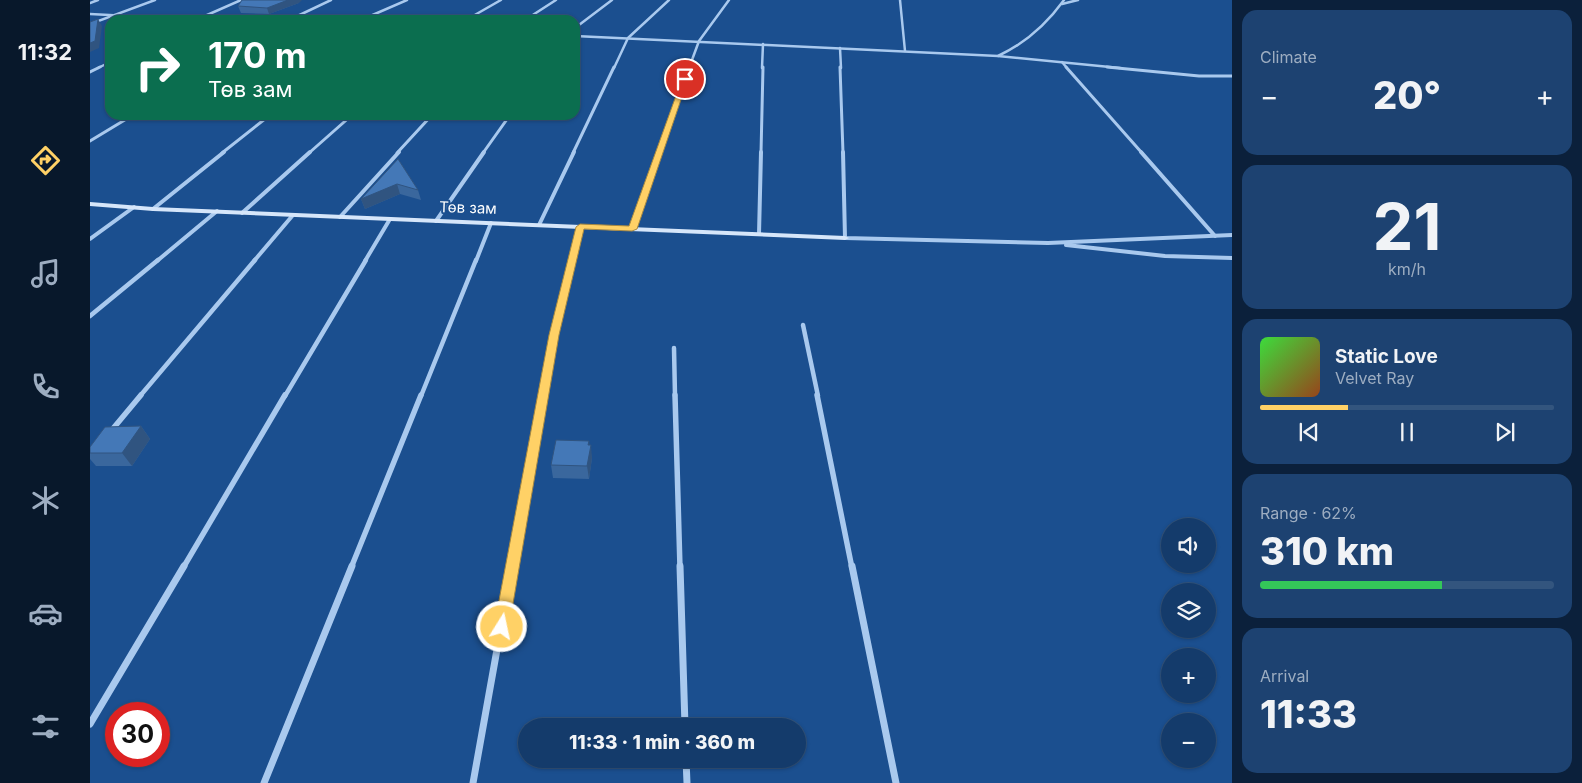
<!DOCTYPE html>
<meta charset="utf-8">
<style>
body{margin:0;font-family:Inter,sans-serif;background:#1d4271;color:#f1f3f6;height:100vh;display:flex;flex-direction:column;font-size:19px;white-space:nowrap}
*{box-sizing:border-box;margin:0}
p{font-size:16px;color:#9dadc1}
.icon{flex:none;width:28px;height:28px;fill:none;stroke:currentColor;stroke-width:2;stroke-linecap:round;stroke-linejoin:round}
.map{position:relative;flex:1;overflow:hidden}
.side{display:flex;flex-direction:column;gap:10px;padding:10px;background:#0b203b;width:350px}
.side>*{flex:none}
.guide{position:absolute;left:15px;top:15px;width:475px;height:105px;border-radius:15px;box-shadow:0 1px 4px #0004,0 0 0 1px #33557e;background:#0b6e4f;color:#fff;overflow:hidden}
.controls{position:absolute;left:1071px;top:518px;display:grid;gap:10px}
.controls a{display:grid;place-items:center;width:55px;height:55px;border-radius:50%;background:#143b6b;box-shadow:0 1px 4px #0004,0 0 0 1px #33557e;font-size:25px}
.speed{position:absolute;left:15px;top:702px;display:flex;gap:10px;font-size:25px;font-weight:700;text-align:center}
.speed>*{display:grid;place-content:center;width:65px;height:65px;border-radius:50%;background:#143b6b;box-shadow:0 1px 4px #0004,0 0 0 1px #33557e;line-height:1}
.speed .limit{border:8px solid #d22;background:#fff;color:#111}
.pin{position:absolute;display:grid;place-items:center;width:42px;height:42px;color:#fff;margin:-21px;border:2px solid #fff;border-radius:50%;box-shadow:0 1px 5px #0007}
.me{position:absolute;width:55px;margin:-28px;rotate:10deg;stroke-linejoin:round;filter:drop-shadow(0 0 4px #0008)}
.turn{display:flex;align-items:center;gap:18px;height:105px;padding:0 20px;font-size:22px}
.turn .icon{width:65px;height:65px;stroke-width:2.5}
.turn b{display:block;font-size:35px;line-height:42px}
.big{font-size:38px;font-weight:800;line-height:1.1}
.side .tile{flex:1;display:flex;flex-direction:column;justify-content:center;gap:8px;min-width:0;padding:0 18px;border-radius:15px;background:#1d4271}
.side .dial{align-items:center;gap:0}
.dial b{font-size:65px;line-height:1}
.song{display:flex;align-items:center;gap:15px}
.cover{width:60px;height:60px;border-radius:8px;background:linear-gradient(135deg,hsl(120 70% 55%),hsl(20 70% 35%))}
.played{height:5px;border-radius:2px;background:linear-gradient(90deg,#ffd166 30%,#33557e 30%)}
.keys{display:flex;justify-content:space-around;direction:ltr}
.heat{display:flex;justify-content:space-between;align-items:center;font-size:28px;direction:ltr}
.charge{height:8px;border-radius:4px;background:linear-gradient(90deg,#34c759 62%,#33557e 0)}
.trip{position:absolute;left:428px;top:718px;width:288px;height:50px;border-radius:25px;background:#143b6b;box-shadow:0 1px 4px #0004,0 0 0 1px #33557e;font-weight:800;line-height:50px;text-align:center}
main{display:flex;flex:1;min-height:0}
.tabs{display:flex;flex-direction:column;width:90px;justify-content:space-around;align-items:center;background:#08182b;color:#9dadc1}
.tabs .icon{width:35px;height:35px}
.tabs .current{color:#ffd166}
.tabs b{font-size:22px;color:#f1f3f6}
.map>svg:first-child{display:block}
.lines{fill:none;stroke-linecap:round;stroke-linejoin:round}
.street-far5{stroke:#a9c9ee;stroke-width:2.5}
.street-far4{stroke:#a9c9ee;stroke-width:3}
.street-far3{stroke:#a9c9ee;stroke-width:4}
.street-far2{stroke:#a9c9ee;stroke-width:4.5}
.street-far1{stroke:#a9c9ee;stroke-width:5.5}
.street{stroke:#a9c9ee;stroke-width:7}
.secondary{fill:#d6e6fa;fill-rule:evenodd}
.wall{fill:#3a679d}
.shaded-wall{fill:#305480}
.building{fill:#4478b7;stroke:#305480}
.route{fill:#ffd166;stroke:#a68842}
.labels{text-anchor:middle;stroke-width:4;stroke-linejoin:round;paint-order:stroke}
.far-street-label{font-size:15px;fill:#fff;stroke:#1b4f8f}
</style>
<main>
<nav class="tabs">
<b>11:32</b>
<svg class="icon current" aria-label="directions" viewBox="0 0 24 24"><path d="M12 3l9 9-9 9-9-9zM9 14v-3h6M13 9l2 2-2 2"/></svg>
<svg class="icon" aria-label="music" viewBox="0 0 24 24"><path d="M9 18V5l10-2v13"/><circle cx="6" cy="18" r="3"/><circle cx="16" cy="16" r="3"/></svg>
<svg class="icon" aria-label="phone" viewBox="0 0 24 24"><path d="M5 4h4l2 5-3 2q2 4 5 5l2-3 5 2v4C11 20 4 13 5 4z"/></svg>
<svg class="icon" aria-label="climate" viewBox="0 0 24 24"><path d="M12 3v18M4 7l16 10M4 17L20 7"/></svg>
<svg class="icon" aria-label="car" viewBox="0 0 24 24"><path d="M5 17H2v-5l4-1 3-4h7l3 4 3 1v5h-3M9 17h6M6 11h13"/><circle cx="7" cy="17" r="2"/><circle cx="17" cy="17" r="2"/></svg>
<svg class="icon" aria-label="filters" viewBox="0 0 24 24"><path d="M4 7h16M4 17h16"/><circle cx="9" cy="7" r="2"/><circle cx="15" cy="17" r="2"/></svg>
</nav>
<div class="map">
<svg width="1142" height="783" viewBox="0 0 1142 783">
<rect width="100%" height="100%" fill="#1b4f8f"/>
<g class="lines">
<g class="street-far5">
<polyline points="810,0 815,51"/>
<polyline points="0,3 8,0"/>
<polyline points="972,4 988,0"/>
<polyline points="0,14 115,20"/>
<polyline points="108,19 151,0"/>
<polyline points="199,20 241,0"/>
<polyline points="271,20 317,0"/>
<polyline points="376,20 411,0"/>
<polyline points="435,20 466,0"/>
<polyline points="0,24 65,0"/>
<polyline points="485,28 522,0"/>
<path d="M485 36 908 56C936 43 956 25 974 0"/>
<polyline points="750,48 751,68"/>
<polyline points="908,56 1030,68"/>
<polyline points="972,62 977,68"/>
<polyline points="8,68 20,62"/>
<polyline points="524,68 538,38 579,0"/>
<polyline points="599,68 609,41 639,0"/>
<polyline points="672,68 673,44"/>
</g>
<g class="street-far4">
<polyline points="750,67 753,153"/>
<polyline points="976,67 1052,153"/>
<polyline points="1017,67 1109,76 1142,76"/>
<polyline points="0,72 10,67"/>
<polyline points="0,141 43,115"/>
<polyline points="132,153 180,115"/>
<polyline points="219,153 262,115"/>
<polyline points="307,153 342,115"/>
<polyline points="393,153 420,115"/>
<polyline points="483,153 524,67"/>
<polyline points="569,153 600,67"/>
<polyline points="671,153 673,67"/>
</g>
<g class="street-far3">
<polyline points="753,152 755,238 958,243 1142,235"/>
<polyline points="1051,152 1125,236"/>
<polyline points="63,209 134,152"/>
<polyline points="152,213 220,152"/>
<polyline points="250,217 309,152"/>
<polyline points="346,221 394,152"/>
<polyline points="449,225 484,152"/>
<polyline points="542,229 569,152"/>
<polyline points="669,234 671,152"/>
<polyline points="0,239 44,207"/>
<polyline points="976,245 1075,256 1142,258"/>
<polyline points="67,261 127,211"/>
<polyline points="164,261 203,215"/>
<polyline points="275,261 300,219"/>
<polyline points="386,261 401,223"/>
<polyline points="482,261 490,227"/>
</g>
<g class="street-far2">
<polyline points="0,316 68,260"/>
<polyline points="713,325 728,396"/>
<polyline points="584,348 585,396"/>
<polyline points="50,396 165,260"/>
<polyline points="195,396 276,260"/>
<polyline points="331,396 386,260"/>
<polyline points="453,396 464,335 482,260"/>
</g>
<g class="street-far1">
<polyline points="585,395 590,568"/>
<polyline points="727,395 762,568"/>
<polyline points="21,431 51,395"/>
<polyline points="93,568 195,395"/>
<polyline points="261,568 331,395"/>
<polyline points="422,568 453,395"/>
</g>
<g class="street">
<polyline points="590,566 595,726"/>
<polyline points="762,566 806,783"/>
<polyline points="0,724 94,566"/>
<polyline points="596,759 597,783"/>
<polyline points="174,783 262,566"/>
<polyline points="383,783 422,566"/>
</g>
<polygon class="secondary" points="0,202 63,207 755,236 759,238 755,240 63,211 0,206"/>
</g>
<g class="wall">
<polygon points="209,3 179,14 151,13 148,6"/>
<polygon points="308,159 328,190 331,200 310,194 275,209 271,199"/>
<polygon points="51,426 60,439 42,466 6,466 0,459 0,447"/>
<polygon points="499,445 502,458 499,479 463,478 461,465"/>
</g>
<g class="shaded-wall">
<polygon points="198,0 212,0 209,3 179,14 177,8"/>
<polygon points="8,19 12,26 9,48 0,52 0,43"/>
<polygon points="307,184 310,194 275,209 271,199"/>
<polygon points="51,426 60,439 42,466 32,453"/>
<polygon points="499,441 500,449 501,445 502,458 499,479 497,466"/>
</g>
<g class="building">
<polygon points="152,0 198,0 177,8 148,6"/>
<polygon points="8,19 5,41 0,43 0,22"/>
<polygon points="308,159 328,190 307,184 271,199"/>
<polygon points="51,426 32,453 0,453 0,447 15,427"/>
<polygon points="466,440 499,441 498,445 501,445 497,466 461,465"/>
</g>
<polygon class="route" points="595,77 598,79 547,229 542,231 494,229 469,335 419,627 417,632 412,634 406,632 404,627 459,335 486,227 490,224 539,226 592,79"/>
<g class="labels">
<g class="far-street-label">
<text transform="translate(378 208) rotate(2)" y="5">Төв зам</text>
</g>
</g>
</svg>
<div class="controls">
<a><svg class="icon" aria-label="sound" viewBox="0 0 24 24"><path d="M4 9h4l5-4v14l-5-4H4zM17 9q2 3 0 6"/></svg></a>
<a><svg class="icon" aria-label="layers" viewBox="0 0 24 24"><path d="M12 4l9 5-9 5-9-5zM3 14l9 5 9-5"/></svg></a>
<a>+</a>
<a>−</a>
</div>
<div class="speed"><div class="limit">30</div></div>
<div class="pin" style="left:595px;top:79px;background:#d93025"><svg class="icon" aria-label="arrive" viewBox="0 0 24 24"><path d="M6 21V4h12l-3 4 3 4H6"/></svg></div>
<svg class="me" style="left:412px;top:627px" viewBox="-20 -20 40 40"><circle r="17" fill="#ffd166" stroke="#fff" stroke-width="3"/><path d="M0-11L8 9 0 5-8 9z" fill="#fff"/></svg>
<div class="trip">11:33 · 1 min · 360 m</div>
<div class="guide">
<div class="turn"><svg class="icon" aria-label="right" viewBox="0 0 24 24"><path d="M7 20v-9h11M14 6l5 5-5 5"/></svg><div><b>170 m</b>Төв зам</div></div>
</div>
</div>
<section class="side">
<div class="tile"><p>Climate</p>
<div class="heat"><a>−</a><b class="big">20°</b><a>+</a></div>
</div>
<div class="tile dial"><b>21</b><p>km/h</p></div>
<div class="tile">
<div class="song"><i class="cover"></i><div><b>Static Love</b><p>Velvet Ray</p></div></div>
<div class="played"></div>
<div class="keys"><svg class="icon" aria-label="previous" viewBox="0 0 24 24"><path d="M18 5L8 12l10 7zM5 5v14"/></svg><svg class="icon" aria-label="pause" viewBox="0 0 24 24"><path d="M8 5v14M16 5v14"/></svg><svg class="icon" aria-label="next" viewBox="0 0 24 24"><path d="M6 5l10 7-10 7zM19 5v14"/></svg></div>
</div>
<div class="tile"><p>Range · 62%</p><b class="big">310 km</b><div class="charge"></div></div>
<div class="tile"><p>Arrival</p><b class="big">11:33</b></div>
</section>
</main>
